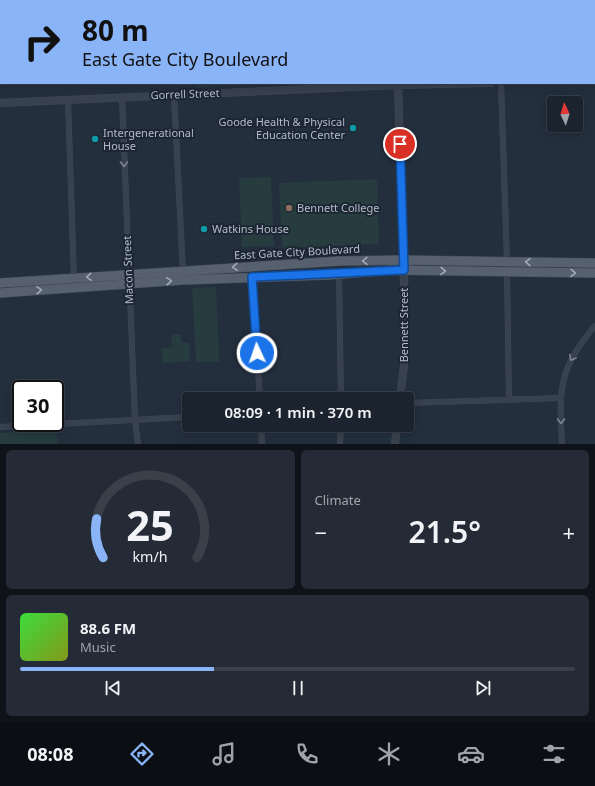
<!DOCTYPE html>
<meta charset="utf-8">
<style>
body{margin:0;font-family:"Noto Sans",sans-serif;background:#242b36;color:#f1f3f6;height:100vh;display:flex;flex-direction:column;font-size:15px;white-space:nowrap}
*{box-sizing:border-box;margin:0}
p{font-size:13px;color:#a0a4aa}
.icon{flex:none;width:22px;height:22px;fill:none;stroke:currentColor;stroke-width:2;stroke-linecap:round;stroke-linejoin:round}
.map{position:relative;height:444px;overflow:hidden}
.sheet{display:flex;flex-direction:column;gap:6px;padding:6px;background:#0f1319;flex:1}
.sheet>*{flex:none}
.top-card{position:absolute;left:0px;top:0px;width:595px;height:84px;box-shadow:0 2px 10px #0003,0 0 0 1px #39404a;background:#8ab4f8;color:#111;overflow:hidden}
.needle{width:26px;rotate:356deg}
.controls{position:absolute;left:547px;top:96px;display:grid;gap:8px}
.controls a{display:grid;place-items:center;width:36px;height:36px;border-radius:4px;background:#1b232e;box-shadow:0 2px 10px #0003,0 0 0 1px #39404a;font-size:20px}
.speed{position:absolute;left:12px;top:380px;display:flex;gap:8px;font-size:20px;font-weight:700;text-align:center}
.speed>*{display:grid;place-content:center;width:52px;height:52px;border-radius:50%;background:#1b232e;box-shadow:0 2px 10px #0003,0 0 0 1px #39404a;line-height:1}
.speed .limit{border:2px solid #111;border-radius:6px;background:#fff;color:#111}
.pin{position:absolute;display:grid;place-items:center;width:34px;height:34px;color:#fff;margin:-17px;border:2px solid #fff;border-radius:50%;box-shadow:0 1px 4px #0007}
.me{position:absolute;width:44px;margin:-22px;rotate:357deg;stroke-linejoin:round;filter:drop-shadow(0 0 3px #0008)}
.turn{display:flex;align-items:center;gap:14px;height:84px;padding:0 16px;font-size:18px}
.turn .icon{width:52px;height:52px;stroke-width:2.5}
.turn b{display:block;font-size:28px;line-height:34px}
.big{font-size:30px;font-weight:600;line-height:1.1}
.sheet .card{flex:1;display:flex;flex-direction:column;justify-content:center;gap:6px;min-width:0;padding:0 14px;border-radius:6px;background:#242b36}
.sheet .dial{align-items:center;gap:0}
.dial svg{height:104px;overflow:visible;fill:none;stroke:#39404a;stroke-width:7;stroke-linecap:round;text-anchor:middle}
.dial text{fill:#f1f3f6;stroke:none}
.song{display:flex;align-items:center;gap:12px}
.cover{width:48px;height:48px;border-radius:6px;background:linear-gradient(135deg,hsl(120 70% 55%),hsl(70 70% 35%))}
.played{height:4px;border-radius:2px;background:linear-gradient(90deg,#8ab4f8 35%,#39404a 35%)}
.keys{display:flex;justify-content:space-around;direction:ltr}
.heat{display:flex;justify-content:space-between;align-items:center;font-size:22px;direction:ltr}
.sheet .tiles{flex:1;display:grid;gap:6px;grid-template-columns:1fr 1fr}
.card:last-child{grid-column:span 2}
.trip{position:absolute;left:182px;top:392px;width:232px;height:40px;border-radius:4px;background:#1b232e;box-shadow:0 2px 10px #0003,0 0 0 1px #39404a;font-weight:600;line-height:40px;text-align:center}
.tabs{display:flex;height:64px;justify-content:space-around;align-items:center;background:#0b0e12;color:#a0a4aa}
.tabs .icon{width:28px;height:28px}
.tabs .on{color:#8ab4f8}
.tabs b{font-size:18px;color:#f1f3f6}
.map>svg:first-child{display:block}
.green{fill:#263c3f}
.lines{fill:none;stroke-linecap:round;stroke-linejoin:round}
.minor-casing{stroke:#414a57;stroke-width:6}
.tertiary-casing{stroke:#414a57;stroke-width:8}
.primary-casing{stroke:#414a57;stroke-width:10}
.minor{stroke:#38414e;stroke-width:5.5}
.tertiary{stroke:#38414e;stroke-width:7}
.primary{stroke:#56606e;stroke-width:9}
.oneway{stroke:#7c8592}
.oneway2{stroke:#a1aab7}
.route-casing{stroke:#114b97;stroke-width:10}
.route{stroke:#1a73e8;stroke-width:7}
.culture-dot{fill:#0f9aa8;stroke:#1d2633;stroke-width:1.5}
.education-dot{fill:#8d6e63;stroke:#1d2633;stroke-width:1.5}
.labels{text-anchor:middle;stroke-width:4;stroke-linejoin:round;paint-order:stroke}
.street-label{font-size:11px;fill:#b4bcc9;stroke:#1d2633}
.poi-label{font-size:11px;fill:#b4bcc9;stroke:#1d2633;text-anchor:start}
</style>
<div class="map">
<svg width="595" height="444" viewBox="0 0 595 444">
<rect width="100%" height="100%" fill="#242f3e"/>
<g class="green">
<rect x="192" y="0" width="74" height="1"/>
<polygon points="195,83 270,83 270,84 195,87"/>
<polygon points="271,177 274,246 242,247 239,178"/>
<polygon points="377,179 379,244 282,248 279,183"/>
<polygon points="216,287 219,362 196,362 192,288"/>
<polygon points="181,334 181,343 189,343 190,361 163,363 161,348 172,347 171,335"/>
<polygon points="56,429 58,444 0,444 0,433"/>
</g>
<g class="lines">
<g class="minor-casing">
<g id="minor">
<polyline points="498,0 498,1"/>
<polyline points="501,83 507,261"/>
<polyline points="174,95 183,272"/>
<polyline points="122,97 135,420 138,444"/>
<polyline points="68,99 74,281"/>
<polyline points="507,271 509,400"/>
<polyline points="339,274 341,399"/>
<polyline points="252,277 260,399"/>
<polyline points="407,403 560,398"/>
<polyline points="261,425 262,444"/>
<polyline points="0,427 189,417"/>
<polyline points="340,444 341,425"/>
<path d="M562 444C559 391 558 368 595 326"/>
</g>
</g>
<g class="tertiary-casing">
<g id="tertiary">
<polyline points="397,0 397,1"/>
<polyline points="594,80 595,80"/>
<polyline points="398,83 405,318 404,366 400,399"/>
<polyline points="0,103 398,85 491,83"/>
<polyline points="395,444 397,425"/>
</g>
</g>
<g class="primary-casing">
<g id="primary">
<polyline points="0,283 340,261 404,260 595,263"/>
<polyline points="0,293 183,280 327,275 392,270 595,273"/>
</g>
</g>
<use href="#minor" class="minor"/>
<use href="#tertiary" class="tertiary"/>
<use href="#primary" class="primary"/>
</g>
<defs><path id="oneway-chevron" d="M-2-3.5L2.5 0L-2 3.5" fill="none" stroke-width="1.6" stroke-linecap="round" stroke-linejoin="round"/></defs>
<g class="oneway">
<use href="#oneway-chevron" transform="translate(124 164) rotate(88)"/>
<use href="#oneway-chevron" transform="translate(572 358) rotate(119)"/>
<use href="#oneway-chevron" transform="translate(561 421) rotate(89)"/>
</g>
<g class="oneway2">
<use href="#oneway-chevron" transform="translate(365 261) rotate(179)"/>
<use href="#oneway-chevron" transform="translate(528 262) rotate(-179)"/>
<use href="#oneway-chevron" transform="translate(235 267) rotate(176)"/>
<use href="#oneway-chevron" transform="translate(443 271) rotate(1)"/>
<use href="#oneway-chevron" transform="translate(573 273) rotate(1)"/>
<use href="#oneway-chevron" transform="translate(89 277) rotate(176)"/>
<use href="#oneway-chevron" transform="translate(169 281) rotate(-4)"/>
<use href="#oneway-chevron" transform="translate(39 290) rotate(-4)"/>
</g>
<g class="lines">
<g class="route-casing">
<polyline id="route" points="257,353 252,277 404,270 400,144"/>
</g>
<use href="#route" class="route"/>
</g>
<g class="culture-dot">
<circle cx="353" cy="128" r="4"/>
<circle cx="95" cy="139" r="4"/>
<circle cx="204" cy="229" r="4"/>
</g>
<circle class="education-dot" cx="289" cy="208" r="4"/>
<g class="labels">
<g class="street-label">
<text transform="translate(185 94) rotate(-2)" y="4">Gorrell Street</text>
<text transform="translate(297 252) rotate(-3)" y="4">East Gate City Boulevard</text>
<text transform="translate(128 270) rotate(-92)" y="4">Macon Street</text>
<text transform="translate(404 325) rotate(-90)" y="4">Bennett Street</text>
</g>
<g class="poi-label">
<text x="345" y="126" text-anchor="end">Goode Health &amp; Physical<tspan x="345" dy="13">Education Center</tspan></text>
<text x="103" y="137">Intergenerational<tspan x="103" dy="13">House</tspan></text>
<text x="297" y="212">Bennett College</text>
<text x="212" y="233">Watkins House</text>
</g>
</g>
</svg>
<div class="controls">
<a><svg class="needle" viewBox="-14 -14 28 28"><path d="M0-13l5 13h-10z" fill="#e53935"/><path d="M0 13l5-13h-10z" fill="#a0a4aa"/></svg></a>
</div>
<div class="speed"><div class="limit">30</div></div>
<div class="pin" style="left:400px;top:144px;background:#d93025"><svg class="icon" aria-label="arrive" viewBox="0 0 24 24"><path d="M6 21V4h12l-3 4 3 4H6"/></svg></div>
<svg class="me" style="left:257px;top:353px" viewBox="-20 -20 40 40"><circle r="17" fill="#1a73e8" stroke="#fff" stroke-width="3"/><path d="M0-11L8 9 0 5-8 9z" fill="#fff"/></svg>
<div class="trip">08:09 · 1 min · 370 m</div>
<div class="top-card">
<div class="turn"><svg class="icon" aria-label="right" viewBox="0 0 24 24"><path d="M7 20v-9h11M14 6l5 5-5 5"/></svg><div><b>80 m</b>East Gate City Boulevard</div></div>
</div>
</div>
<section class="sheet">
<div class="tiles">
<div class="card dial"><svg viewBox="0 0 100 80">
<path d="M14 69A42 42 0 1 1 86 69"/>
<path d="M14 69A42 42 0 0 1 9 39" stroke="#8ab4f8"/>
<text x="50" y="56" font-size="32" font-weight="700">25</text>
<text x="50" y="72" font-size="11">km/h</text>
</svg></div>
<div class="card"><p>Climate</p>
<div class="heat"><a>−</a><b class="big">21.5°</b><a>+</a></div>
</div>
<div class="card">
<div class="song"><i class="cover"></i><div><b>88.6 FM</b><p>Music</p></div></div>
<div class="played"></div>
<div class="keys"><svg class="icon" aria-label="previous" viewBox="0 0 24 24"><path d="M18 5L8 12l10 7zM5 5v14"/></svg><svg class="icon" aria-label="pause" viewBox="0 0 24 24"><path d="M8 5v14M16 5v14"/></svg><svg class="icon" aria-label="next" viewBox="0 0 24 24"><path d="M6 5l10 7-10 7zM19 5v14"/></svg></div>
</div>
</div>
</section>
<nav class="tabs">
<b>08:08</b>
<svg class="icon on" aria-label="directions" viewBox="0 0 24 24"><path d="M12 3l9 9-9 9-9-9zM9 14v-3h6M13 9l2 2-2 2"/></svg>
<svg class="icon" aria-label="music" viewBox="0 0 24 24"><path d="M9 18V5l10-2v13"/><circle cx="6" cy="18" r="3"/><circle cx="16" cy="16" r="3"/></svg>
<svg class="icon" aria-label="phone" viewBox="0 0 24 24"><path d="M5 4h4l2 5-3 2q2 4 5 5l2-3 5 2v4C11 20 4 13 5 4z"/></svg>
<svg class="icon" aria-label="climate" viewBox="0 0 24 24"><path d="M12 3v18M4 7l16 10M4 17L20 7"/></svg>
<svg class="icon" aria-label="car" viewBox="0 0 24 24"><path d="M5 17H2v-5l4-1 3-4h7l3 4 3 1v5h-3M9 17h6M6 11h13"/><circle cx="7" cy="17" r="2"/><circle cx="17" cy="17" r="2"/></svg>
<svg class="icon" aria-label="filters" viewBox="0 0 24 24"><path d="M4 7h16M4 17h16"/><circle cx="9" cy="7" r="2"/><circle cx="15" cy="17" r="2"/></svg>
</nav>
